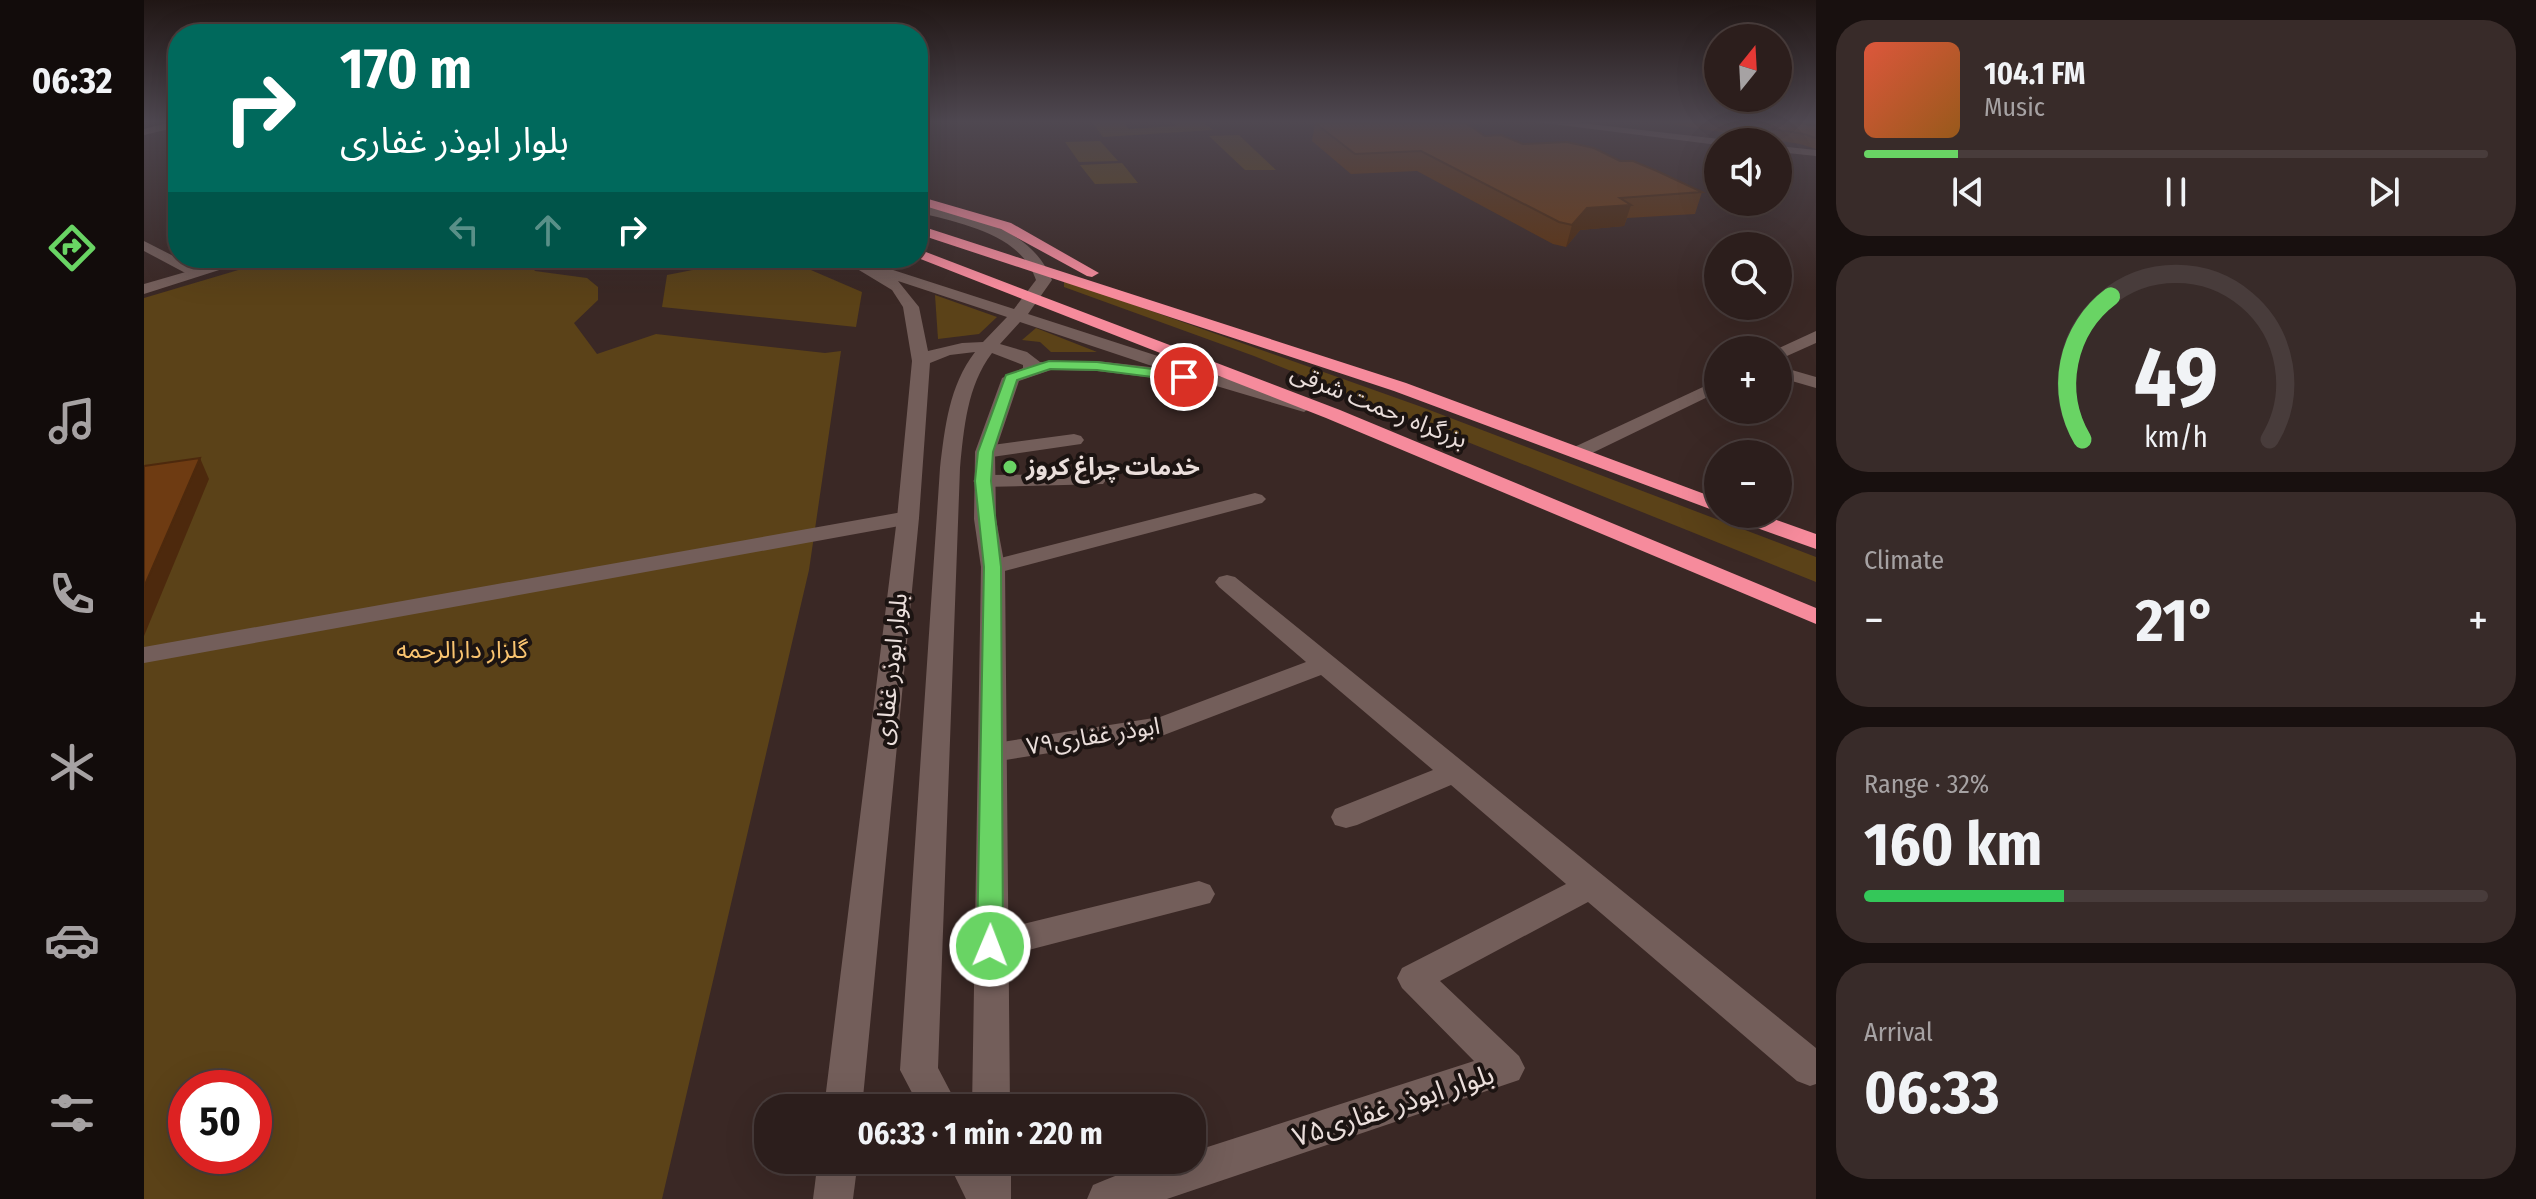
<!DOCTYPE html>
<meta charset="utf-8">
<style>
body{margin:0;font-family:"Fira Sans Condensed","Noto Sans Arabic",sans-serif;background:#382b29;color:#f1f3f6;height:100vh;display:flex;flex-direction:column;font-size:30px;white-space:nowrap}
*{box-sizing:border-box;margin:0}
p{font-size:26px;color:#a6a2a3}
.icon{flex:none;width:44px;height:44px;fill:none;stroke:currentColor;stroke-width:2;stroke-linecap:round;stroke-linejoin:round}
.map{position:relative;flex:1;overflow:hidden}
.details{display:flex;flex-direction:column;gap:20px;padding:20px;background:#18100f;width:720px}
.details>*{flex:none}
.top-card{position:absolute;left:24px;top:24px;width:760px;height:244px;border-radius:32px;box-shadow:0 8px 32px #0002,0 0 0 2px #483c3b;background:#00695c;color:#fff;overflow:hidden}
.needle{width:52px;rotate:18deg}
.fabs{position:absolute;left:1560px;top:24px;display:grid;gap:16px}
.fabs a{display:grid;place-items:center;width:88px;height:88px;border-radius:50%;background:#2c1e1c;box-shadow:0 8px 32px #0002,0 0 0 2px #483c3b;font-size:40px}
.speed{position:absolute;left:24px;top:1070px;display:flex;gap:16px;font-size:40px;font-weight:700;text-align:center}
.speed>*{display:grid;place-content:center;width:104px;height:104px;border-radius:50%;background:#2c1e1c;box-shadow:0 8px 32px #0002,0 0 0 2px #483c3b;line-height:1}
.speed .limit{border:12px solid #d22;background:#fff;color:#111}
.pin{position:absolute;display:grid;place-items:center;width:68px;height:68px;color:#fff;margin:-34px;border:4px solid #fff;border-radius:50%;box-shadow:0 2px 8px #0007}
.me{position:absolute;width:88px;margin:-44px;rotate:1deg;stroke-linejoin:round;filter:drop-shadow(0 0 6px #0008)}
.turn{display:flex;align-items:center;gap:28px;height:168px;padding:0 40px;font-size:36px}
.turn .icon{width:104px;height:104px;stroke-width:2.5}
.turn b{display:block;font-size:56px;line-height:68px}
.lanes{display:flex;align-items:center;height:76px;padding:0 40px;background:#0003;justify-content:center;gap:40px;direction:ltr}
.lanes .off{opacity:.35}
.big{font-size:60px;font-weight:700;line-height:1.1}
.details .widget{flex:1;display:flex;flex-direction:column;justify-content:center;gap:12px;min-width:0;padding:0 28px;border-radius:32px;background:#382b29}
.details .dial{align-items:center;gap:0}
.dial svg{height:208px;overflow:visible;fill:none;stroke:#483c3b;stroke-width:7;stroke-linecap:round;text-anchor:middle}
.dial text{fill:#f1f3f6;stroke:none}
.song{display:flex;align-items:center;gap:24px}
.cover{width:96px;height:96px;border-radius:12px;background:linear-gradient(135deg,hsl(10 70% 55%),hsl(30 70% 35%))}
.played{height:8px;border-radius:4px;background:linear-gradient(90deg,#69d464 15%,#483c3b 15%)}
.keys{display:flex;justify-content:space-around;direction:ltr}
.heat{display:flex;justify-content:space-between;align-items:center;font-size:44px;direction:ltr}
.charge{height:12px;border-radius:6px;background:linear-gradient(90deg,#34c759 32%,#483c3b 0)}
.trip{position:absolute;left:610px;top:1094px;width:452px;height:80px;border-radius:32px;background:#2c1e1c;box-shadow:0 8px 32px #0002,0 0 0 2px #483c3b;font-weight:700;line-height:80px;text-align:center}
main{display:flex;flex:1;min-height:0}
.menu{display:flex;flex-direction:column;width:144px;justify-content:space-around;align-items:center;background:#120c0b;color:#a6a2a3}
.menu .icon{width:56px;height:56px}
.menu .active{color:#69d464}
.menu b{font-size:36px;color:#f1f3f6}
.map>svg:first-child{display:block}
.green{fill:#5b4218;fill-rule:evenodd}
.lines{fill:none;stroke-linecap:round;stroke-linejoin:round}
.street{fill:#735e5a;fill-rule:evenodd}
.secondary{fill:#735e5a;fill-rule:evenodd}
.highway{fill:#f68b9c;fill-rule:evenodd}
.wall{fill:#5f330f}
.shaded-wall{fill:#4d290d}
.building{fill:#6e3b12;stroke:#4d290d;stroke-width:2}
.route{fill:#69d464;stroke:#448a41;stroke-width:2}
.poi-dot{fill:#69d464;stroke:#1c1412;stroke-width:3}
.labels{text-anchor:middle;stroke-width:8;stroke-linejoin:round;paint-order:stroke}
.street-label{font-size:24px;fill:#eadedb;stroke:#1c1412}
.poi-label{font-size:24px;font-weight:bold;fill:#eadedb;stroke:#1c1412;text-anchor:start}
.park-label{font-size:24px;fill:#fac470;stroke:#1c1412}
.near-street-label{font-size:28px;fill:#eadedb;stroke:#1c1412}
</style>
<main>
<nav class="menu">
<b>06:32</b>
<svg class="icon active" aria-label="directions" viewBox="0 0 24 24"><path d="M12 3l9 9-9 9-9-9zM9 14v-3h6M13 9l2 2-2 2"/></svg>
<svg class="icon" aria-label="music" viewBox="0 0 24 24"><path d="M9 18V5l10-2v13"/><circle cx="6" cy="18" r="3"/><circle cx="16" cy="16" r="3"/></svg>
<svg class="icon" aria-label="phone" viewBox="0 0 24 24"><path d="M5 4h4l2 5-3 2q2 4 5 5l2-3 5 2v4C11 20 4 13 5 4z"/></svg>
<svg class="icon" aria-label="climate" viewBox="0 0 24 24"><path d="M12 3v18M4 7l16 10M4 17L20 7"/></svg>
<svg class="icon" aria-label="car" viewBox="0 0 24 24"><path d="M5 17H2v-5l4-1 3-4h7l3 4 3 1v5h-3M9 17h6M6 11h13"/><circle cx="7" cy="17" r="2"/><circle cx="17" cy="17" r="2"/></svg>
<svg class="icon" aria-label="filters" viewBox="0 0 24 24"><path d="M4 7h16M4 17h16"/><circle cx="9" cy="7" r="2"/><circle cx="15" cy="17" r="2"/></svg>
</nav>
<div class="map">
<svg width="1672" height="1199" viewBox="0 0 1672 1199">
<rect width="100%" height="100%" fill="#3a2825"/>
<g class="green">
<polygon points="948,122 979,122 985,129 1032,126 1029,122 1059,122 1069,130 959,137"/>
<polygon points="1095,135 1132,170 1101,170 1065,136"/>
<polygon points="956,141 974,161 935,162 921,142"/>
<polygon points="978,163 994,183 951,184 936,165"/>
<path d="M135 258H381L391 271 443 278 454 287V300L430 323 453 354 512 334 681 353 697 351 665 570 518 1199H0V298ZM42 1088H110V1156H42Z"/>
<polygon points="610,258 639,258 718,292 712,327 518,307 523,275"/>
<polygon points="920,280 1275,406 1672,557 1672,582 1110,356 920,287"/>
<polygon points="791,295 853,317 835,334 794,339"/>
<polygon points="892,328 953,352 907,352 896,342 878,340"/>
</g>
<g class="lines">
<g class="street">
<polygon points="0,241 57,270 59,273 52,277 47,276 0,251"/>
<polygon points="1672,331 1672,343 1634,360 1634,350 1631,350"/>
<polygon points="1634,366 1672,377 1672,388 1634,377"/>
<polygon points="1574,380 1574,392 1440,457 1433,459 1423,453 1426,449"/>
<polygon points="930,434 937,436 940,440 937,444 841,458 831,452 841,446"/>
<polygon points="952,474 959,476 962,480 959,484 839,487 829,481 839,475"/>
<polygon points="1111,493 1118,495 1122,499 1118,503 849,574 841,572 837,567 841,562"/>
<polygon points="764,511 775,518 772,523 0,663 0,647"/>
<path d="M1083 575 1091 577 1672 1048V1084L1666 1086 1653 1081 1444 902 1296 981 1375 1056 1381 1068 1375 1080 1023 1199H943L949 1185C981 1171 1013 1160 1048 1160V1152L1330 1061 1258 988 1253 978 1258 968 1422 884 1307 785 1213 825 1202 828 1191 825 1187 817 1191 809 1289 770 1177 675 1020 735 849 762 839 759 835 752 839 745 1016 717 1162 662 1075 587 1071 582 1075 577Z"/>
<polygon points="1055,881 1066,885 1071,894 1066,903 846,960 834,956 829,946 834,936 846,932"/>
</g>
<g class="secondary">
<polygon points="27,122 34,122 34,127 0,135 0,129"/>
<polygon points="1393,122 1429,122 1575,139 1581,142 1574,142 1574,145"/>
<polygon points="1634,146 1672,150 1672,156 1634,152"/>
<path d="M774 204C824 217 887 226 908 280L884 314 1020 358 1023 362 1014 367 1008 366 876 322 856 344 883 352 896 362 953 361 1050 372 1056 371 1167 402 1169 406 1160 412 1069 385 953 371 907 370 875 381 851 452 852 519 861 567 866 1108H828L837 567 830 519 831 452 858 378 879 368V365L848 353C823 386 820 428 816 468L794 1068 815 1108H776L756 1070 796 468C801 427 805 386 831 352L806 355 786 363 775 518 718 1108H680L753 518 768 361 759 307 748 290 700 261 702 258H712L735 270 746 269 870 309 892 280C876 233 817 224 774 212ZM754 281 863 317 839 342 818 343 784 351 775 307Z"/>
<polygon points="90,258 113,258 0,294 0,284"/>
<polygon points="674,1160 714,1160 709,1199 669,1199"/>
<polygon points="803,1160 867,1160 867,1199 822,1199"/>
</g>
<g class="highway">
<polygon points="774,196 867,223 955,273 948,277 943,276 857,229 774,204"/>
<polygon points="774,225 1262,383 1574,499 1574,512 1250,391 774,234"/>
<polygon points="774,249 1196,410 1672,608 1672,624 1182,418 774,258"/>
<polygon points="1585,514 1616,514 1672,534 1672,549 1588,519"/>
</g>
</g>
<g class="wall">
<polygon points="1513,122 1672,122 1672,125 1655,123 1672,126 1672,149 1656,144"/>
<polygon points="1171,123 1341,136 1476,161 1558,192 1551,214 1483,218 1480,226 1436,230 1422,247 1409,244 1273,171 1207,174 1168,141"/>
</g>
<g class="shaded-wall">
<polygon points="1487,205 1480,226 1436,230 1422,247 1428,225 1443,208"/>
<polygon points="56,458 65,479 0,636 0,587"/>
</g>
<g class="building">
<polygon points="1320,122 1341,136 1357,135 1379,144 1423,142 1450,148 1476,161 1489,161 1513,171 1558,192 1476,198 1487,205 1443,208 1428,225 1415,222 1277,151 1211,154 1171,123"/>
<polygon points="1581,122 1650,122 1672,126 1672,138 1660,134"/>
<polygon points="56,458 0,587 0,466"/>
</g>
<linearGradient id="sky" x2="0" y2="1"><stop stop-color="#201614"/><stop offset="0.42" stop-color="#4f4851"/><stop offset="1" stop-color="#4f4851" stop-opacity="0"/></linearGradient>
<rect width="1672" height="290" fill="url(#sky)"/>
<polygon class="route" points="953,362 1040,373 1047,377 1040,381 953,370 906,369 873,380 849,452 847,481 857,567 859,946 855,953 846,957 837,953 833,946 840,567 831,481 834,452 862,375 905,361"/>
<circle class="poi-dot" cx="866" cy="467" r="8"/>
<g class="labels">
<g class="street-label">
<text transform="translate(1235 406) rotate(22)" y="8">بزرگراه رحمت شرقی</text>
<text transform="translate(747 669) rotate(-84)" y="8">بلوار ابوذر غفاری</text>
<text transform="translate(949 736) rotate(-9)" y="8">۷۹ابوذر غفاری</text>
</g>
<g class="poi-label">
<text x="882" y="475">خدمات چراغ کروز</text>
</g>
<g class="park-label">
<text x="318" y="658">گلزار دارالرحمه</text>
</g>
<g class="near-street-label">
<text transform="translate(1249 1105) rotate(-18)" y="10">بلوار ابوذر غفاری۷۵</text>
</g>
</g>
</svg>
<div class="fabs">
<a><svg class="needle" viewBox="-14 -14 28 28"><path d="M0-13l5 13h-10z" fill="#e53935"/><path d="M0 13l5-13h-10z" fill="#a6a2a3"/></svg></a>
<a><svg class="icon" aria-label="sound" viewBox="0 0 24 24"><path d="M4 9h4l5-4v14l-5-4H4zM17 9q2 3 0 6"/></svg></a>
<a><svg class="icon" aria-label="search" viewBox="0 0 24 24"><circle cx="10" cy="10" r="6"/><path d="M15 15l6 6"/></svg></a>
<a>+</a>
<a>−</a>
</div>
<div class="speed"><div class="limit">50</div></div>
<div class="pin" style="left:1040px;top:377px;background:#d93025"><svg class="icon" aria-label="arrive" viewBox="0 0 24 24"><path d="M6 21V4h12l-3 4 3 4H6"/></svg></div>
<svg class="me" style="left:846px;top:946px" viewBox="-20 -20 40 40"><circle r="17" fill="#69d464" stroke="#fff" stroke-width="3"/><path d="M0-11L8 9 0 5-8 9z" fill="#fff"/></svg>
<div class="trip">06:33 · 1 min · 220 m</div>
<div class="top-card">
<div class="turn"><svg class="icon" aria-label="right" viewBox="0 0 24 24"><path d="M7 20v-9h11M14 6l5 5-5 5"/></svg><div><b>170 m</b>بلوار ابوذر غفاری</div></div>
<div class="lanes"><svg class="icon off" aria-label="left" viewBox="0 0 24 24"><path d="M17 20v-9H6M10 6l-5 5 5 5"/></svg><svg class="icon off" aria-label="ahead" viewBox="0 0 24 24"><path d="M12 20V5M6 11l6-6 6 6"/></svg><svg class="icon" aria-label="right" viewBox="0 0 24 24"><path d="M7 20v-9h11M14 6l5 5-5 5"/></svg></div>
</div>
</div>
<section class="details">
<div class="widget">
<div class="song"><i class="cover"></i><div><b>104.1 FM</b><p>Music</p></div></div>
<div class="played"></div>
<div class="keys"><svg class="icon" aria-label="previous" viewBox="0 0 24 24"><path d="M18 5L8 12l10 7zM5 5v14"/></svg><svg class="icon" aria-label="pause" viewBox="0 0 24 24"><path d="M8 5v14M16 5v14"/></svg><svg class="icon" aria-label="next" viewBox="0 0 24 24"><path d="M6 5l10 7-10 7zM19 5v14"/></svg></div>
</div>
<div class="widget dial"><svg viewBox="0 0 100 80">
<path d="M14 69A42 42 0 1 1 86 69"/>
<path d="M14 69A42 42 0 0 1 25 14" stroke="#69d464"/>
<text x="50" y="56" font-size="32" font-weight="700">49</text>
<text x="50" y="72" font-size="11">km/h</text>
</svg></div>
<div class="widget"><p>Climate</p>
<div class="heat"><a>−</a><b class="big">21°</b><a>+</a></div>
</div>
<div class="widget"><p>Range · 32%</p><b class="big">160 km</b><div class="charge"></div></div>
<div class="widget"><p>Arrival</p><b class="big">06:33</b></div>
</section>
</main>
